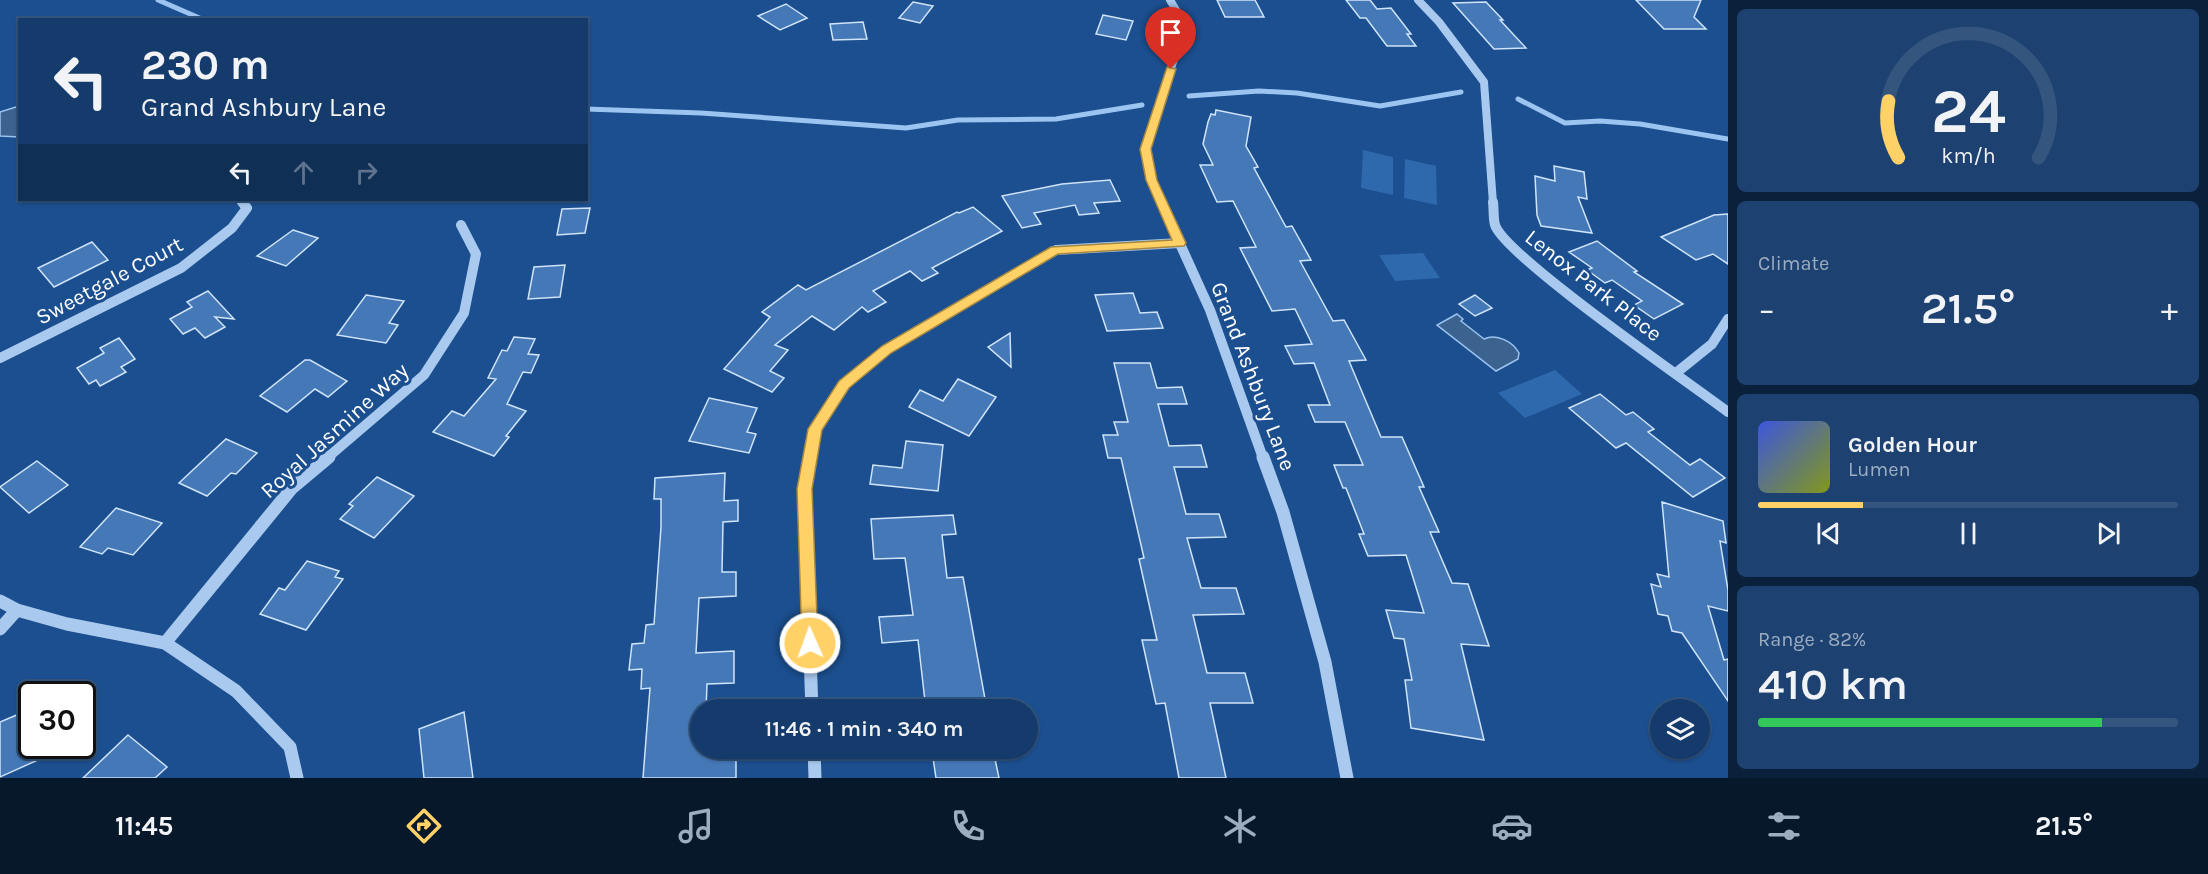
<!DOCTYPE html>
<meta charset="utf-8">
<style>
body{margin:0;font-family:Karla,sans-serif;background:#1d4271;color:#f1f3f6;height:100vh;display:flex;flex-direction:column;font-size:22px;white-space:nowrap}
*{box-sizing:border-box;margin:0}
p{font-size:20px;color:#9dadc1}
.icon{flex:none;width:33px;height:33px;fill:none;stroke:currentColor;stroke-width:2;stroke-linecap:round;stroke-linejoin:round}
.map{position:relative;flex:1;overflow:hidden}
.panel{display:flex;flex-direction:column;gap:9px;padding:9px;background:#0b203b;width:480px}
.panel>*{flex:none}
.top-card{position:absolute;left:18px;top:18px;width:570px;height:183px;border-radius:0px;box-shadow:0 2px 4px #0004,0 0 0 2px #33557e;background:#143b6b;color:#f1f3f6;overflow:hidden}
.fabs{position:absolute;left:1650px;top:699px;display:grid;gap:12px}
.fabs a{display:grid;place-items:center;width:60px;height:60px;border-radius:50%;background:#143b6b;box-shadow:0 2px 4px #0004,0 0 0 2px #33557e;font-size:30px}
.speed{position:absolute;left:18px;top:681px;display:flex;gap:12px;font-size:30px;font-weight:700;text-align:center}
.speed>*{display:grid;place-content:center;width:78px;height:78px;border-radius:50%;background:#143b6b;box-shadow:0 2px 4px #0004,0 0 0 2px #33557e;line-height:1}
.speed .limit{border:3px solid #111;border-radius:9px;background:#fff;color:#111}
.pin{position:absolute;display:grid;place-items:center;width:51px;height:51px;color:#fff;margin:-62px -26px;border-radius:50% 50% 50% 0;rotate:-45deg;box-shadow:0 0 6px #0007}
.pin .icon{rotate:45deg}
.me{position:absolute;width:66px;margin:-33px;rotate:358deg;stroke-linejoin:round;filter:drop-shadow(0 0 4px #0008)}
.turn{display:flex;align-items:center;gap:21px;height:126px;padding:0 24px;font-size:27px}
.turn .icon{width:78px;height:78px;stroke-width:2.5}
.turn b{display:block;font-size:42px;line-height:51px}
.lanes{display:flex;align-items:center;height:57px;padding:0 24px;background:#0003;justify-content:center;gap:30px;direction:ltr}
.lanes .off{opacity:.35}
.big{font-size:45px;font-weight:600;line-height:1.1}
.panel .card{flex:1;display:flex;flex-direction:column;justify-content:center;gap:9px;min-width:0;padding:0 21px;border-radius:9px;background:#1d4271}
.panel .dial{align-items:center;gap:0}
.dial svg{height:156px;overflow:visible;fill:none;stroke:#33557e;stroke-width:7;stroke-linecap:round;text-anchor:middle}
.dial text{fill:#f1f3f6;stroke:none}
.song{display:flex;align-items:center;gap:18px}
.cover{width:72px;height:72px;border-radius:9px;background:linear-gradient(135deg,hsl(230 70% 55%),hsl(70 70% 35%))}
.played{height:6px;border-radius:3px;background:linear-gradient(90deg,#ffd166 25%,#33557e 25%)}
.keys{display:flex;justify-content:space-around;direction:ltr}
.heat{display:flex;justify-content:space-between;align-items:center;font-size:33px;direction:ltr}
.charge{height:9px;border-radius:4px;background:linear-gradient(90deg,#34c759 82%,#33557e 0)}
.trip{position:absolute;left:690px;top:699px;width:348px;height:60px;border-radius:30px;background:#143b6b;box-shadow:0 2px 4px #0004,0 0 0 2px #33557e;font-weight:600;line-height:60px;text-align:center}
.menu{display:flex;height:96px;justify-content:space-around;align-items:center;background:#08182b;color:#9dadc1}
.menu .icon{width:42px;height:42px}
.menu .active{color:#ffd166}
.menu b{font-size:27px;color:#f1f3f6}
main{display:flex;flex:1;min-height:0}
.map>svg:first-child{display:block}
.green{fill:#2e69ad}
.water{fill:#3c6290;stroke:#9cc4f0;stroke-width:1.5}
.lines{fill:none;stroke-linecap:round;stroke-linejoin:round}
.stream{stroke:#9cc4f0;stroke-width:5}
.building{fill:#4478b7;stroke:#cfe3fa;stroke-width:1.5}
.minor-far2{stroke:#a9c9ee;stroke-width:8}
.minor-far1{stroke:#a9c9ee;stroke-width:10}
.minor{stroke:#a9c9ee;stroke-width:13}
.route{fill:#ffd166;stroke:#a68842;stroke-width:1.5}
.labels{text-anchor:middle;stroke-width:6;stroke-linejoin:round;paint-order:stroke}
.street-label{font-size:22px;fill:#fff;stroke:#1b4f8f}
</style>
<main>
<div class="map">
<svg width="1728" height="778" viewBox="0 0 1728 778">
<rect width="100%" height="100%" fill="#1b4f8f"/>
<g class="green">
<polygon points="1363,150 1393,157 1393,195 1361,188"/>
<polygon points="1405,159 1436,166 1437,205 1404,198"/>
<polygon points="1423,253 1440,278 1395,281 1379,255"/>
<polygon points="1555,370 1582,394 1525,418 1498,393"/>
</g>
<g class="water">
<polygon points="19,106 19,137 0,136 0,112"/>
<path d="M1457 314 1463 319 1461 321 1484 339C1497 333 1513 342 1519 353L1518 359 1496 371 1437 325Z"/>
</g>
<g class="lines">
<g class="stream">
<polyline points="158,0 204,20"/>
<polyline points="1189,96 1259,91 1297,93 1380,106 1461,92"/>
<polyline points="1518,99 1565,123 1600,121 1640,124 1728,139"/>
<polyline points="586,109 701,113 906,128 958,120 1056,119 1142,105"/>
</g>
</g>
<g class="building">
<polygon points="1217,0 1255,0 1264,17 1225,17"/>
<polygon points="1346,0 1370,0 1377,9 1391,8 1411,34 1407,34 1416,46 1387,46 1366,18 1360,18"/>
<polygon points="1636,0 1701,0 1694,17 1706,29 1664,29"/>
<polygon points="913,2 933,6 920,23 899,18"/>
<polygon points="1486,2 1503,20 1500,20 1526,48 1494,49 1453,3"/>
<polygon points="786,4 807,18 780,30 758,16"/>
<polygon points="1103,15 1133,21 1126,40 1096,34"/>
<polygon points="863,22 867,39 833,40 830,24"/>
<polygon points="1216,110 1251,117 1246,146 1258,167 1254,168 1286,227 1292,226 1311,260 1300,261 1333,321 1344,320 1366,360 1349,361 1381,437 1402,437 1424,487 1419,487 1439,532 1430,532 1452,583 1468,584 1489,646 1461,644 1484,740 1411,728 1405,680 1412,680 1404,639 1394,638 1386,610 1424,613 1406,555 1368,556 1359,534 1364,534 1346,488 1343,488 1334,465 1363,465 1345,422 1315,422 1308,405 1330,405 1314,363 1294,364 1285,346 1312,344 1295,309 1272,311 1240,248 1256,247 1233,201 1217,202 1200,165 1213,165 1203,144 1208,122 1211,114 1215,115"/>
<polygon points="1554,166 1584,172 1587,199 1578,197 1592,233 1541,226 1537,215 1535,176 1555,181"/>
<polygon points="1110,180 1120,201 1094,203 1099,213 1079,215 1075,205 1034,213 1041,224 1022,228 1002,196 1062,184"/>
<polygon points="973,207 1002,231 932,268 938,273 922,281 910,271 873,291 886,302 868,312 862,307 834,330 812,316 775,345 788,350 770,371 784,378 772,392 724,369 770,317 762,312 798,285 806,290 957,212 959,213"/>
<polygon points="590,208 585,233 557,235 562,209"/>
<polygon points="1728,214 1728,264 1713,254 1696,260 1661,237 1714,215"/>
<polygon points="293,230 318,238 286,266 257,256"/>
<polygon points="1597,241 1637,271 1634,272 1683,304 1654,319 1634,305 1642,301 1612,280 1605,283 1587,270 1592,268 1569,252"/>
<polygon points="92,242 108,260 54,287 38,268"/>
<polygon points="565,265 560,297 528,299 534,267"/>
<polygon points="208,291 234,319 215,317 225,327 205,338 195,328 183,334 170,319 192,307 187,302"/>
<polygon points="1133,293 1140,313 1157,312 1163,328 1107,331 1095,295"/>
<polygon points="366,295 404,301 389,323 398,325 386,343 337,335"/>
<polygon points="1475,295 1492,308 1475,316 1459,304"/>
<polygon points="1010,333 1011,367 988,347"/>
<polygon points="514,337 535,339 528,354 539,355 531,373 523,372 507,404 526,411 506,436 509,437 494,456 433,432 452,411 464,416 496,379 488,378 502,350 507,351"/>
<polygon points="119,338 135,359 121,367 126,372 100,386 96,380 89,384 77,368 104,353 100,348"/>
<polygon points="305,360 310,360 347,381 328,397 315,389 287,412 260,396"/>
<polygon points="1114,363 1150,363 1157,388 1182,387 1187,404 1158,404 1169,446 1201,445 1207,467 1174,467 1186,514 1219,514 1226,537 1187,538 1201,588 1236,588 1244,614 1193,615 1207,673 1245,673 1253,703 1210,703 1226,778 1179,778 1165,703 1156,704 1142,640 1157,640 1139,559 1144,558 1121,458 1108,458 1103,435 1118,435 1114,422 1128,422"/>
<polygon points="958,379 996,397 969,436 909,407 920,390 943,401"/>
<polygon points="1600,394 1626,415 1633,412 1654,429 1648,432 1690,465 1700,459 1725,478 1693,497 1626,443 1616,448 1569,408"/>
<polygon points="709,398 757,408 747,432 756,434 749,453 689,441"/>
<polygon points="226,439 257,453 236,474 231,473 207,496 179,483"/>
<polygon points="906,441 943,445 938,491 870,484 873,465 902,468"/>
<polygon points="37,461 68,485 29,513 0,487"/>
<polygon points="725,473 724,501 738,500 738,521 723,522 722,572 736,572 736,596 699,598 696,653 734,651 734,683 707,684 706,710 700,710 700,748 736,748 736,778 643,778 650,688 641,689 642,669 629,670 632,644 644,643 646,625 654,624 661,527 661,499 654,499 655,478"/>
<polygon points="377,477 414,496 374,538 340,519 353,506 349,504"/>
<polygon points="1662,502 1723,521 1726,543 1720,541 1728,590 1728,611 1708,606 1724,660 1728,659 1728,701 1682,633 1672,631 1668,616 1658,614 1651,584 1661,587 1657,574 1669,577"/>
<polygon points="116,508 162,523 133,555 108,548 102,554 80,547"/>
<polygon points="953,515 956,534 942,535 947,578 963,577 987,710 926,710 918,640 882,643 879,617 913,615 905,558 874,559 871,519"/>
<polygon points="307,561 339,571 335,577 343,579 306,630 260,614 279,588 285,590"/>
<polygon points="464,712 473,778 424,778 419,729"/>
<polygon points="19,714 19,724 32,718 32,746 69,746 0,777 0,722"/>
<polygon points="128,735 167,767 155,778 83,778"/>
<polygon points="994,754 999,778 936,778 933,758"/>
</g>
<g class="lines">
<g class="minor-far2">
<polyline points="1418,0 1439,22 1484,82 1493,203"/>
<polyline points="241,200 243,203"/>
<polyline points="1162,203 1151,180 1145,149 1185,25 1170,0"/>
</g>
<g class="minor-far1">
<polyline points="1161,202 1210,310 1263,458"/>
<path d="M1493 202C1494 209 1493 218 1495 225 1505 256 1691 384 1728 412"/>
<polyline points="0,358 181,268 232,228 247,208 242,202"/>
<polyline points="1676,373 1712,344 1728,319"/>
<polyline points="327,458 424,375 464,313 476,254 461,225"/>
<polyline points="810,458 815,429 844,385 886,349 1056,250 1180,243"/>
</g>
<g class="minor">
<polyline points="810,457 804,489 812,710"/>
<polyline points="1263,457 1283,512 1325,662 1347,778"/>
<polyline points="0,601 17,610 67,624 165,643 236,691 290,747 297,778"/>
<polyline points="0,629 17,610"/>
<polyline points="165,643 292,488 329,457"/>
<polyline points="814,748 815,778"/>
</g>
</g>
<polygon class="route" points="1167,67 1176,69 1151,149 1157,180 1186,243 1184,246 1058,254 891,353 849,388 822,430 812,489 818,643 816,649 810,651 804,649 802,643 797,489 808,429 839,381 882,346 1051,247 1172,240 1146,180 1140,149"/>
<g class="labels">
<g class="street-label">
<text transform="translate(109 280) rotate(-28)" y="8">Sweetgale Court</text>
<text transform="translate(1594 285) rotate(38)" y="8">Lenox Park Place</text>
<text transform="translate(1254 376) rotate(69)" y="8">Grand Ashbury Lane</text>
<text transform="translate(334 430) rotate(-42)" y="8">Royal Jasmine Way</text>
</g>
</g>
</svg>
<div class="fabs">
<a><svg class="icon" aria-label="layers" viewBox="0 0 24 24"><path d="M12 4l9 5-9 5-9-5zM3 14l9 5 9-5"/></svg></a>
</div>
<div class="speed"><div class="limit">30</div></div>
<div class="pin" style="left:1171px;top:69px;background:#d93025"><svg class="icon" aria-label="arrive" viewBox="0 0 24 24"><path d="M6 21V4h12l-3 4 3 4H6"/></svg></div>
<svg class="me" style="left:810px;top:643px" viewBox="-20 -20 40 40"><circle r="17" fill="#ffd166" stroke="#fff" stroke-width="3"/><path d="M0-11L8 9 0 5-8 9z" fill="#fff"/></svg>
<div class="trip">11:46 · 1 min · 340 m</div>
<div class="top-card">
<div class="turn"><svg class="icon" aria-label="left" viewBox="0 0 24 24"><path d="M17 20v-9H6M10 6l-5 5 5 5"/></svg><div><b>230 m</b>Grand Ashbury Lane</div></div>
<div class="lanes"><svg class="icon" aria-label="left" viewBox="0 0 24 24"><path d="M17 20v-9H6M10 6l-5 5 5 5"/></svg><svg class="icon off" aria-label="ahead" viewBox="0 0 24 24"><path d="M12 20V5M6 11l6-6 6 6"/></svg><svg class="icon off" aria-label="right" viewBox="0 0 24 24"><path d="M7 20v-9h11M14 6l5 5-5 5"/></svg></div>
</div>
</div>
<section class="panel">
<div class="card dial"><svg viewBox="0 0 100 80">
<path d="M14 69A42 42 0 1 1 86 69"/>
<path d="M14 69A42 42 0 0 1 9 40" stroke="#ffd166"/>
<text x="50" y="56" font-size="32" font-weight="700">24</text>
<text x="50" y="72" font-size="11">km/h</text>
</svg></div>
<div class="card"><p>Climate</p>
<div class="heat"><a>−</a><b class="big">21.5°</b><a>+</a></div>
</div>
<div class="card">
<div class="song"><i class="cover"></i><div><b>Golden Hour</b><p>Lumen</p></div></div>
<div class="played"></div>
<div class="keys"><svg class="icon" aria-label="previous" viewBox="0 0 24 24"><path d="M18 5L8 12l10 7zM5 5v14"/></svg><svg class="icon" aria-label="pause" viewBox="0 0 24 24"><path d="M8 5v14M16 5v14"/></svg><svg class="icon" aria-label="next" viewBox="0 0 24 24"><path d="M6 5l10 7-10 7zM19 5v14"/></svg></div>
</div>
<div class="card"><p>Range · 82%</p><b class="big">410 km</b><div class="charge"></div></div>
</section>
</main>
<nav class="menu">
<b>11:45</b>
<svg class="icon active" aria-label="directions" viewBox="0 0 24 24"><path d="M12 3l9 9-9 9-9-9zM9 14v-3h6M13 9l2 2-2 2"/></svg>
<svg class="icon" aria-label="music" viewBox="0 0 24 24"><path d="M9 18V5l10-2v13"/><circle cx="6" cy="18" r="3"/><circle cx="16" cy="16" r="3"/></svg>
<svg class="icon" aria-label="phone" viewBox="0 0 24 24"><path d="M5 4h4l2 5-3 2q2 4 5 5l2-3 5 2v4C11 20 4 13 5 4z"/></svg>
<svg class="icon" aria-label="climate" viewBox="0 0 24 24"><path d="M12 3v18M4 7l16 10M4 17L20 7"/></svg>
<svg class="icon" aria-label="car" viewBox="0 0 24 24"><path d="M5 17H2v-5l4-1 3-4h7l3 4 3 1v5h-3M9 17h6M6 11h13"/><circle cx="7" cy="17" r="2"/><circle cx="17" cy="17" r="2"/></svg>
<svg class="icon" aria-label="filters" viewBox="0 0 24 24"><path d="M4 7h16M4 17h16"/><circle cx="9" cy="7" r="2"/><circle cx="15" cy="17" r="2"/></svg>
<b>21.5°</b>
</nav>
